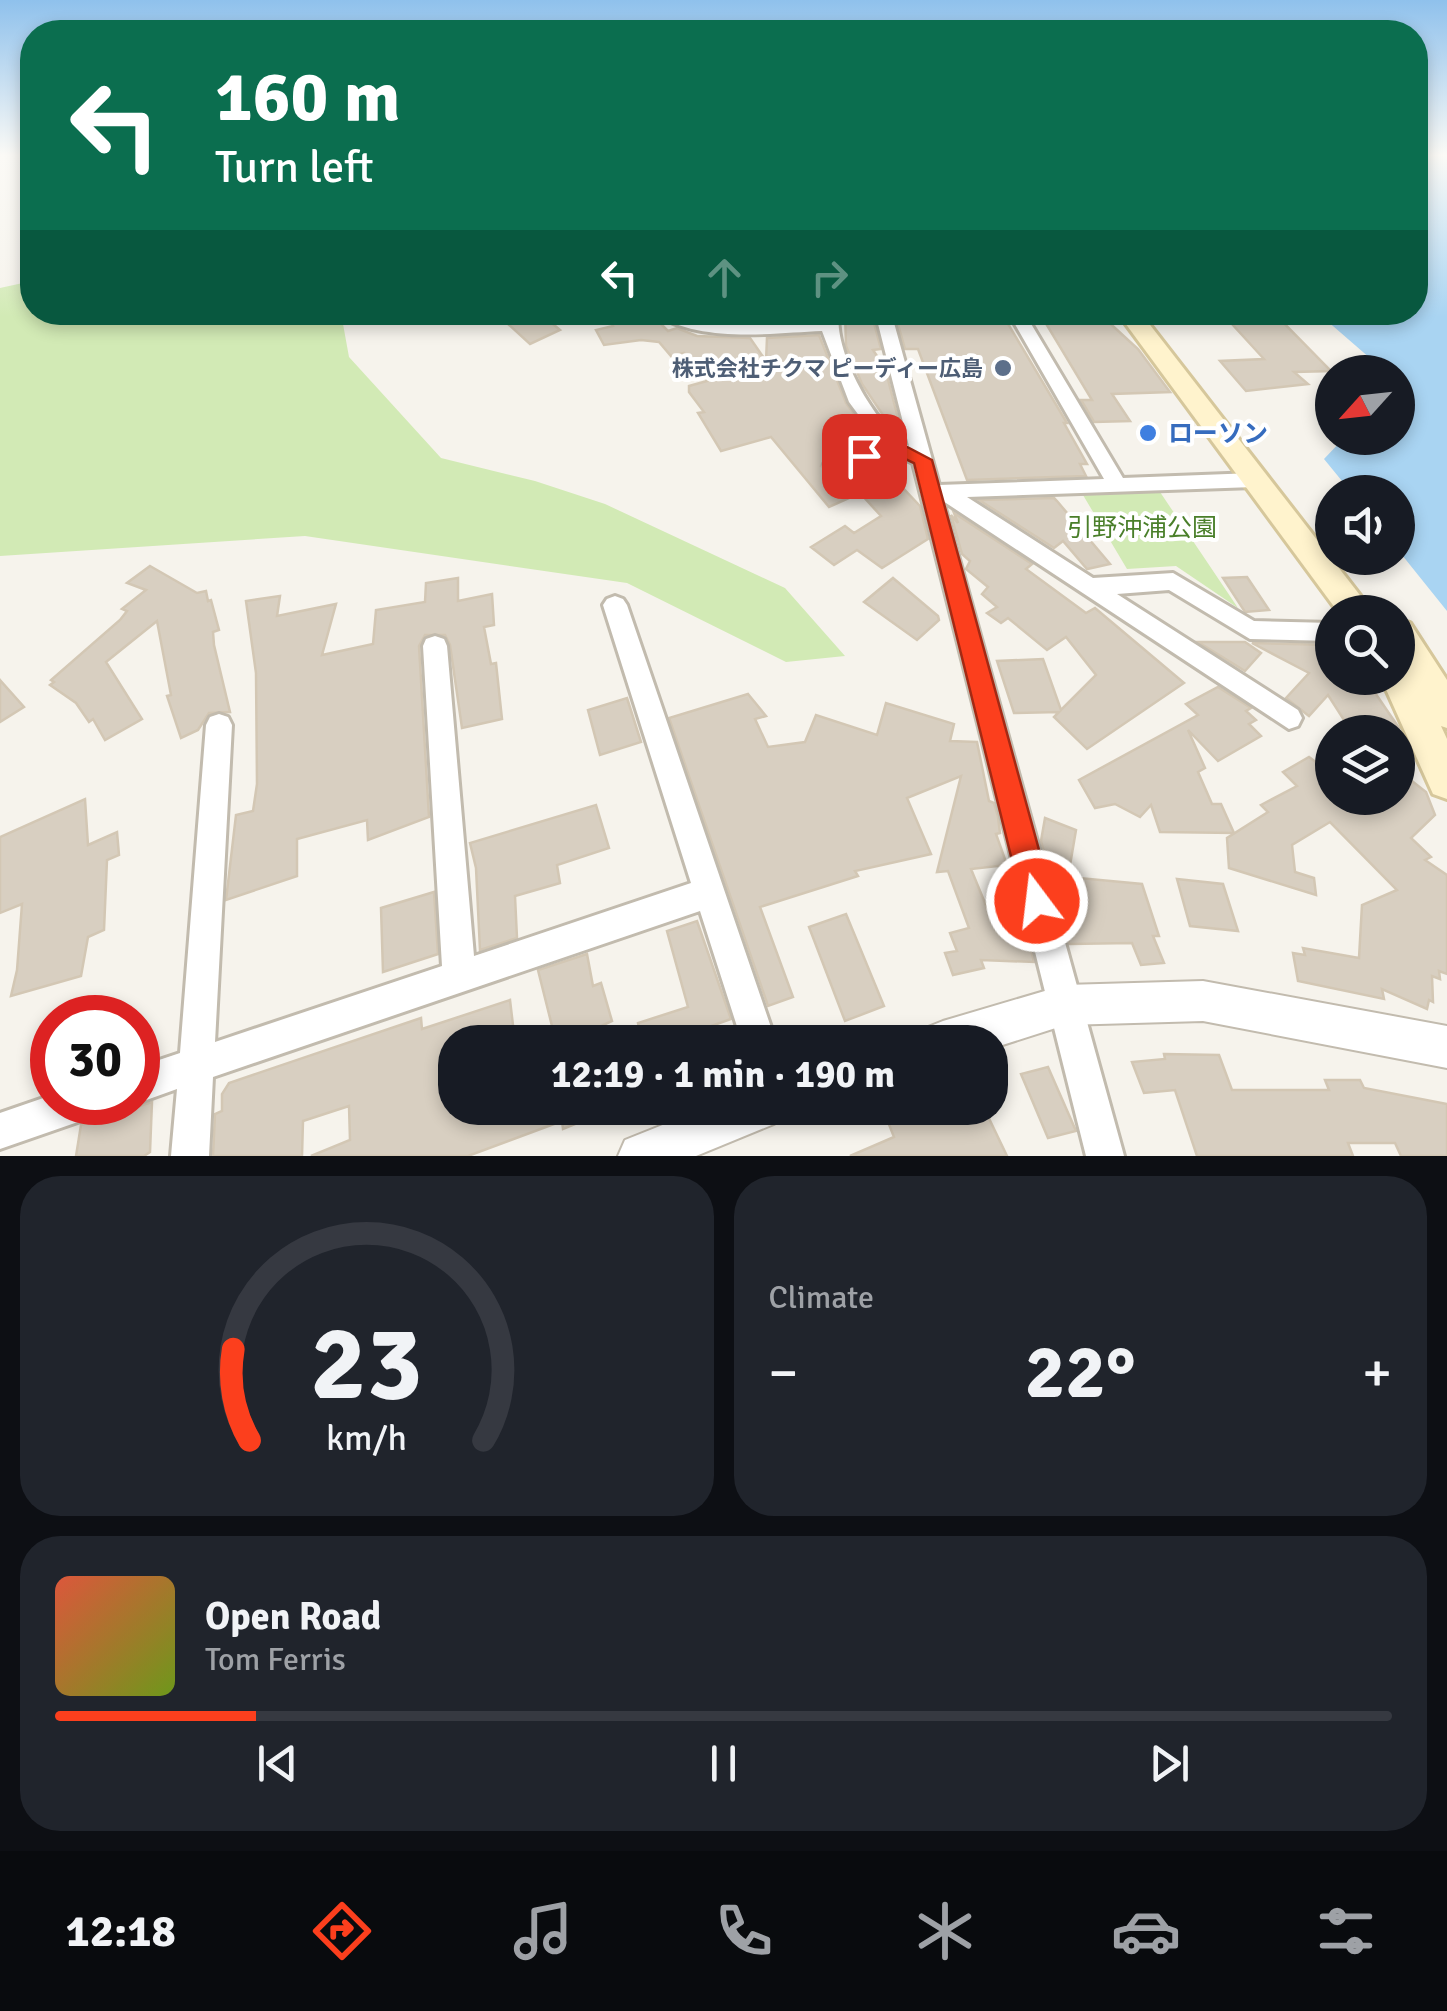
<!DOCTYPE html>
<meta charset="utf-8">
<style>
body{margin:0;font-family:Signika,"Noto Sans JP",sans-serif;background:#20242c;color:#f1f3f6;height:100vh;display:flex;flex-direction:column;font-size:38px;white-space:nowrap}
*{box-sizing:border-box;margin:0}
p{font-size:32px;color:#9ea1a6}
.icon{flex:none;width:55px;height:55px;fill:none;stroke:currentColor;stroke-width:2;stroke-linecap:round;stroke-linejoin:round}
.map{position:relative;height:1156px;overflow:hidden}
.side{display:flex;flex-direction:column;gap:20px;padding:20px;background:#0d0f14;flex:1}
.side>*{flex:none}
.guide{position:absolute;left:20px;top:20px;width:1408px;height:305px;border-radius:40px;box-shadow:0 5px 15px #0003;background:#0b6e4f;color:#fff;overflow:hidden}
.needle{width:65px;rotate:243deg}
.tools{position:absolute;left:1315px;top:355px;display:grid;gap:20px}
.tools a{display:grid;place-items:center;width:100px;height:100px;border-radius:50%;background:#171b24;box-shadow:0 5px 15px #0003;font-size:50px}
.speed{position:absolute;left:30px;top:995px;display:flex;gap:20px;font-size:50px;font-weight:700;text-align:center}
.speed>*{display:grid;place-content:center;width:130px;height:130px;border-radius:50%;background:#171b24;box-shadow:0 5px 15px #0003;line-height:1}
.speed .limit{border:15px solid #d22;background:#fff;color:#111}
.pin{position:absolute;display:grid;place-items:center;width:85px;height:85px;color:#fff;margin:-42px;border-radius:20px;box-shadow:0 5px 15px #0006}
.me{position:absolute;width:110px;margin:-55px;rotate:345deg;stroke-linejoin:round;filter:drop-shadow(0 0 8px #0008)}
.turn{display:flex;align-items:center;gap:35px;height:210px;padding:0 30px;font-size:45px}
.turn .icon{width:130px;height:130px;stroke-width:2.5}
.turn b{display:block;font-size:70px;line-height:85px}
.lanes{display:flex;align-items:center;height:95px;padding:0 30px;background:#0003;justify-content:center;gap:50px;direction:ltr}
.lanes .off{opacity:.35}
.big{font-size:75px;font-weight:700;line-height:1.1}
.side .tile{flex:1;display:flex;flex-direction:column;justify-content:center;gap:15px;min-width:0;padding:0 35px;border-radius:40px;background:#20242c}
.side .dial{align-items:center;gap:0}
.dial svg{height:260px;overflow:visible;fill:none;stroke:#363941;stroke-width:7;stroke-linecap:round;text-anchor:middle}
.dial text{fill:#f1f3f6;stroke:none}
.song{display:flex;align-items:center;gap:30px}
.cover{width:120px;height:120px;border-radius:15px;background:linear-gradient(135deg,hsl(10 70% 55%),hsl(80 70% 35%))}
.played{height:10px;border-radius:5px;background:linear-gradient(90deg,#fc3f1d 15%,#363941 15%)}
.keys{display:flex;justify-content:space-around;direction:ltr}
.heat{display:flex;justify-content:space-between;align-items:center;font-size:55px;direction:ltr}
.side .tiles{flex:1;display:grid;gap:20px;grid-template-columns:1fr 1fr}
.tile:last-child{grid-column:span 2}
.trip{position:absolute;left:438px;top:1025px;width:570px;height:100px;border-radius:40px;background:#171b24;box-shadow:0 5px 15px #0003;font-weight:700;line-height:100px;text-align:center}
.tab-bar{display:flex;height:160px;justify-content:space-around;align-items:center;background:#090b0e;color:#9ea1a6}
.tab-bar .icon{width:70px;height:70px}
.tab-bar .current{color:#fc3f1d}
.tab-bar b{font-size:45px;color:#f1f3f6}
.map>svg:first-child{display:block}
.green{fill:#d2eab5}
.water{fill:#a9d4f2}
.building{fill:#d8cfc1;stroke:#d3c7b4;stroke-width:2.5}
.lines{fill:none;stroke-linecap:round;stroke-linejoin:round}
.minor-casing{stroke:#c2bbae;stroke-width:6}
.tertiary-casing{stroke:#c2bbae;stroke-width:4}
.secondary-casing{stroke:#d6c79b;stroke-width:6}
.minor{fill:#fff;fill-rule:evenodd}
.tertiary{fill:#fff;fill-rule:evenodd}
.secondary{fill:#fff3cd;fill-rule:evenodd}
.route{fill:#fc3f1d;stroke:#a42913;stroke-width:2.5}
.service-dot{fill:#5c6f8a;stroke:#fff;stroke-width:4}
.shop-dot{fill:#3f7fe0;stroke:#fff;stroke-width:4}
.labels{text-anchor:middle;stroke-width:8;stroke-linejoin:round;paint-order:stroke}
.far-service-label{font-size:22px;font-weight:bold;fill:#4e5e75;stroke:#fff;text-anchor:end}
.shop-label{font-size:25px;font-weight:bold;fill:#366cbe;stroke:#fff;text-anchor:start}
.park-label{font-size:25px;fill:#4a7f2a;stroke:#fff}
</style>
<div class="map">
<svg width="1447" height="1156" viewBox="0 0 1447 1156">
<rect width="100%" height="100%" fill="#f6f3ec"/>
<g class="green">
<polygon points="32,281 32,312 341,313 349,357 441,458 535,481 605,504 785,588 845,656 786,662 627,583 305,536 0,556 0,288"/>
<polygon points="1160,492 1238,608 1176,566 1127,569 1083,495"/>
</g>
<polygon class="water" points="1415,155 1447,155 1447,611 1398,550 1398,492 1351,492 1324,459 1344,438 1398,438 1398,372 1386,372 1318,313 1415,312"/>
<g class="building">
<polygon points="495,312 518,312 527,320 541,314 560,330 530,344"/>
<polygon points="606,312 649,312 668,331 677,328 697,336 750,338 766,361 767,338 819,335 846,403 874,442 826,456 821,466 835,474 894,458 885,464 891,470 887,471 920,506 928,539 882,568 857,550 834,565 811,547 845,526 854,533 881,516 860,493 829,507 771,437 721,451 698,413 704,412 689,392 689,386 707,381 684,353 671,356 659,342 641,340 604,345 596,330 613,326"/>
<polygon points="845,312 871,312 881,349 873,350 885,368 898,418 887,421 862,384 846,346"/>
<polygon points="920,312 1001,312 1067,423 1064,423 1087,464 1080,464 1086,476 967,480 918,349 905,349 897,321 923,319"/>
<polygon points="1039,312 1102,316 1138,349 1170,392 1112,394 1130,421 1094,422 1081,400 1092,400"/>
<polygon points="1221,312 1273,312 1331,371 1294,372 1308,384 1246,391 1220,361 1264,359"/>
<polygon points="1054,498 1057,501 1110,564 1087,569 1063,541 1054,548 979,500"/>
<polygon points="954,513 1032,564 1026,569 1086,613 1095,608 1184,683 1087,749 1054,717 1059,712 1014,713 997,661 1043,659 1061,710 1096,675 1066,637 1047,650 1008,618 1001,623 987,613 997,607 982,594 988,587 966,569 970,561 962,554 951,515 958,523"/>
<polygon points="150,566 197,593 206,591 208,601 211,600 219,630 213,632 214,645 230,712 209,713 198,730 181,738 167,696 171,695 157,621 106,662 142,719 105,740 93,719 89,722 76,703 50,685 54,682 51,680 120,620 127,611 122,609 146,590 127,583"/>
<polygon points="1247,577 1269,610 1245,612 1223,578"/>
<polygon points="458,578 458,601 492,594 494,625 484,627 491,664 496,663 502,719 462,728 450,645 445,635 425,635 419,646 429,817 368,840 367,820 297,839 297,876 226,900 236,815 253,811 257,784 256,673 246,601 280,596 277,616 336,604 322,655 373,644 376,610 425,602 426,583"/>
<polygon points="893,578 938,616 939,620 917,640 864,602"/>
<polygon points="1198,642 1245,642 1261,653 1245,671"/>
<polygon points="1252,643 1332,645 1332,678 1365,678 1399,728 1351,731 1328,695 1309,716 1286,698 1309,673"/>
<polygon points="0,680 24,707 0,722"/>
<polygon points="1218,687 1251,708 1246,711 1256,720 1249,724 1261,736 1218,761 1188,730 1205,768 1198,772 1212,804 1221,804 1234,833 1160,832 1151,805 1140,817 1115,804 1095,808 1079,780 1198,715 1186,704"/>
<polygon points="748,694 766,716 755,719 768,747 805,742 816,715 877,735 886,703 954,724 950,741 977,742 989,801 994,803 998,817 1000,833 996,834 1007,865 971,869 987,908 1020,909 1034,962 981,960 984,968 953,975 945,953 957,951 950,933 969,928 948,871 937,872 961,776 907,798 931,854 855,871 858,876 760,907 793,997 768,1006 669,718"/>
<polygon points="627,698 641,742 600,755 588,710"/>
<polygon points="1309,757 1332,774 1332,798 1398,798 1398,770 1426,792 1435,815 1411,838 1431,857 1425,860 1447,875 1447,974 1439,971 1440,979 1432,976 1433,1002 1429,1000 1427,1009 1382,989 1384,999 1298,981 1293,953 1305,955 1303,948 1359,958 1362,905 1397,890 1330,822 1292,845 1295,872 1314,878 1316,895 1229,868 1227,838 1268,812 1261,805 1297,786 1283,772"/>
<polygon points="85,799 88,845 117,832 119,855 107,860 104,930 88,937 81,976 11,996 17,970 22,904 0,913 0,837"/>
<polygon points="596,805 609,848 557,865 560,883 515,896 517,938 480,950 476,868 470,843"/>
<polygon points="1045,818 1076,830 1068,877 1142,884 1159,936 1153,936 1164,963 1141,965 1132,943 1069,944 1041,841"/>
<polygon points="1177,879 1223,884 1238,931 1190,926"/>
<polygon points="434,892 438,954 383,972 381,908"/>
<polygon points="846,914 884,1006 845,1021 809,927"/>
<polygon points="697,921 731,1019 700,1030 703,1040 642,1042 638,1023 688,1007 667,931"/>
<polygon points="587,954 593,986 601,983 612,1021 601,1026 605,1042 556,1042 538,970"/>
<polygon points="510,1000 515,1042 455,1042 455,1108 614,1108 563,1129 562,1121 468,1156 311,1156 350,1140 349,1106 303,1121 302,1156 213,1156 215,1114 222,1111 222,1094 229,1083 421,1018 422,1029"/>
<polygon points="1164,1054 1219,1055 1232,1090 1329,1090 1325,1080 1360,1080 1364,1088 1447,1104 1447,1156 1401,1156 1395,1143 1348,1143 1353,1156 1197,1156 1175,1090 1144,1093 1132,1062 1165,1059"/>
<polygon points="1048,1067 1076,1131 1048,1138 1021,1074"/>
<polygon points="152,1102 150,1152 144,1156 76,1156 81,1125"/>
<polygon points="918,1108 984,1108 1007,1156 850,1156 894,1137 888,1122"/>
</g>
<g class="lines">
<g class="minor-casing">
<g id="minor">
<path d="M653 312C678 312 700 320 725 322 757 325 789 322 822 321L823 312H839C833 351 875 426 909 446L875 312H891L939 485 1104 479 1008 312H1024L1123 478 1254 473 1264 480 1254 487 967 497 1093 578 1173 573 1254 621 1332 623V641L1250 639 1169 590 1117 594 1298 710 1302 718 1298 726 1289 729 943 501 1124 1156H1086L913 463 892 453 834 470 827 468 824 464 827 460 880 444 849 402 822 331C771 333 698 344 653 312Z"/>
<polygon points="615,596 623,599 627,605 776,1042 742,1042 700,911 213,1077 209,1156 171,1156 177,1089 138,1103 137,1102 138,1067 180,1053 206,725 210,717 219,714 228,717 232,725 215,1042 442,966 423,646 426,639 435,636 444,639 447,646 474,956 691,883 603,605 607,599"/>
<polygon points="52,1095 52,1102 103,1102 98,1115 0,1149 0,1113"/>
</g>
</g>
<g class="tertiary-casing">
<g id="tertiary">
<polygon points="1203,981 1447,1026 1447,1068 1203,1021 1065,1025 990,1049 990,1042 922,1042 928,1027 943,1021 1065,985"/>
<polygon points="705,1108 780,1108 774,1124 696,1156 618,1156 625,1140"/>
</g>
</g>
<g class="secondary-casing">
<g id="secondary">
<polygon points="1117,312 1140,312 1373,612 1338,612"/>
<polygon points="1398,619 1410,623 1447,680 1447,728 1441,726 1447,739 1447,799 1433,794 1381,678 1398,678"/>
</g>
</g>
<use href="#minor" class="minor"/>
<use href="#tertiary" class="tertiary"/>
<use href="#secondary" class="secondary"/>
</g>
<linearGradient id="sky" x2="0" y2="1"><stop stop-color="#8fc1ec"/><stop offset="0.49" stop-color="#fbfaf6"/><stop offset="1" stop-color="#fbfaf6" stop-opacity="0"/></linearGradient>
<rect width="1447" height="317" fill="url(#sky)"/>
<polygon class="route" points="894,440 932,460 1053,901 1048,912 1037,916 1026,912 1022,901 914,463 893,453 864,462 854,456"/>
<circle class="service-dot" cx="1003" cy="368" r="10"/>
<circle class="shop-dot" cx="1148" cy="433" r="10"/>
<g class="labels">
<g class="far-service-label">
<text x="983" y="376">株式会社チクマ ピーディー広島</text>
</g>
<g class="shop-label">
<text x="1168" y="442">ローソン</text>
</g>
<g class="park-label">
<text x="1142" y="536">引野沖浦公園</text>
</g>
</g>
</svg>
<div class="tools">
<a><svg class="needle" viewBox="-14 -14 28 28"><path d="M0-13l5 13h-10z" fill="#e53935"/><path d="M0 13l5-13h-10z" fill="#9ea1a6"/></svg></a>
<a><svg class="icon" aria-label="sound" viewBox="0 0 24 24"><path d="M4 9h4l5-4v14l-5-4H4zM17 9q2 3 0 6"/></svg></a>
<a><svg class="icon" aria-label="search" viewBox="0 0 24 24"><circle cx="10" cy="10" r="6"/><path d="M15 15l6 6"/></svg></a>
<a><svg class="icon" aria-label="layers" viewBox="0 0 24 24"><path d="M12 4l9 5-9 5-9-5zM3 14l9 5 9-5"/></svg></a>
</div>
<div class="speed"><div class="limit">30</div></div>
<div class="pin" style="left:864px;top:456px;background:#d93025"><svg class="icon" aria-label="arrive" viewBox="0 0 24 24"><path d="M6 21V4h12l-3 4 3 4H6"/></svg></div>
<svg class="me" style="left:1037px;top:901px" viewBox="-20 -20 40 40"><circle r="17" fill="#fc3f1d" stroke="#fff" stroke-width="3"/><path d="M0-11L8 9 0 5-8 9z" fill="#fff"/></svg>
<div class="trip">12:19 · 1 min · 190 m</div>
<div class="guide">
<div class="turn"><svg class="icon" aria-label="left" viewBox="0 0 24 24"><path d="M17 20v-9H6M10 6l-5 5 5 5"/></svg><div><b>160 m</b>Turn left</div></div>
<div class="lanes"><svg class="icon" aria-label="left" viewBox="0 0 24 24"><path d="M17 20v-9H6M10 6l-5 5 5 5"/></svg><svg class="icon off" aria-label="ahead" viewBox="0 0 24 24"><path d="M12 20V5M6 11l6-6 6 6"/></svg><svg class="icon off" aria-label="right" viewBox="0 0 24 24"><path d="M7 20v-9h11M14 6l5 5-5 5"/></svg></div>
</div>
</div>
<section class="side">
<div class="tiles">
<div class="tile dial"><svg viewBox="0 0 100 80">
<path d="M14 69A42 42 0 1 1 86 69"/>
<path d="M14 69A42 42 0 0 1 9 41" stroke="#fc3f1d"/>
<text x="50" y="56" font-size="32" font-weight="700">23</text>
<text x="50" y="72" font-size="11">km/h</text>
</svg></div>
<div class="tile"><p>Climate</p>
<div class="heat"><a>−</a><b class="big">22°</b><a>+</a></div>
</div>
<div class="tile">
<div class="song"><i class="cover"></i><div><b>Open Road</b><p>Tom Ferris</p></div></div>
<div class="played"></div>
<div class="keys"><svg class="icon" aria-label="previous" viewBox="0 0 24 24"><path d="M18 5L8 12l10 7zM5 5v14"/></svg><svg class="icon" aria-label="pause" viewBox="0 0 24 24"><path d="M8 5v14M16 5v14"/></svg><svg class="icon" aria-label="next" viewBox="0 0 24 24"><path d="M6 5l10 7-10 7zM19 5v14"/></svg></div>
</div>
</div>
</section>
<nav class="tab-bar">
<b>12:18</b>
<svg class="icon current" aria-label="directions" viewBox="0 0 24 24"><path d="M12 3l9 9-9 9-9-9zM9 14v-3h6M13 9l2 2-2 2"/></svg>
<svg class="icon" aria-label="music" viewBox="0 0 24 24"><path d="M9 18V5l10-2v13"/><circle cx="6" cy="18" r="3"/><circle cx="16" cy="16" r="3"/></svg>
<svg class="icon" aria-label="phone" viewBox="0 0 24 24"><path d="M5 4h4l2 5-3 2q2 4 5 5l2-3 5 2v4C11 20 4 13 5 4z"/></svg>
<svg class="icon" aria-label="climate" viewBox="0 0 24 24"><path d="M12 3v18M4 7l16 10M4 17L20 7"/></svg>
<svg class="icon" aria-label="car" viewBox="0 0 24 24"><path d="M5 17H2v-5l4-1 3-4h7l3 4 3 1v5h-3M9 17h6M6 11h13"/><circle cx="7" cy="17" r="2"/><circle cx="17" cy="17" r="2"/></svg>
<svg class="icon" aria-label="filters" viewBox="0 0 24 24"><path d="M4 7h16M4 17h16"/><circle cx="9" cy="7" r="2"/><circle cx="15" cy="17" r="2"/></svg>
</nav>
